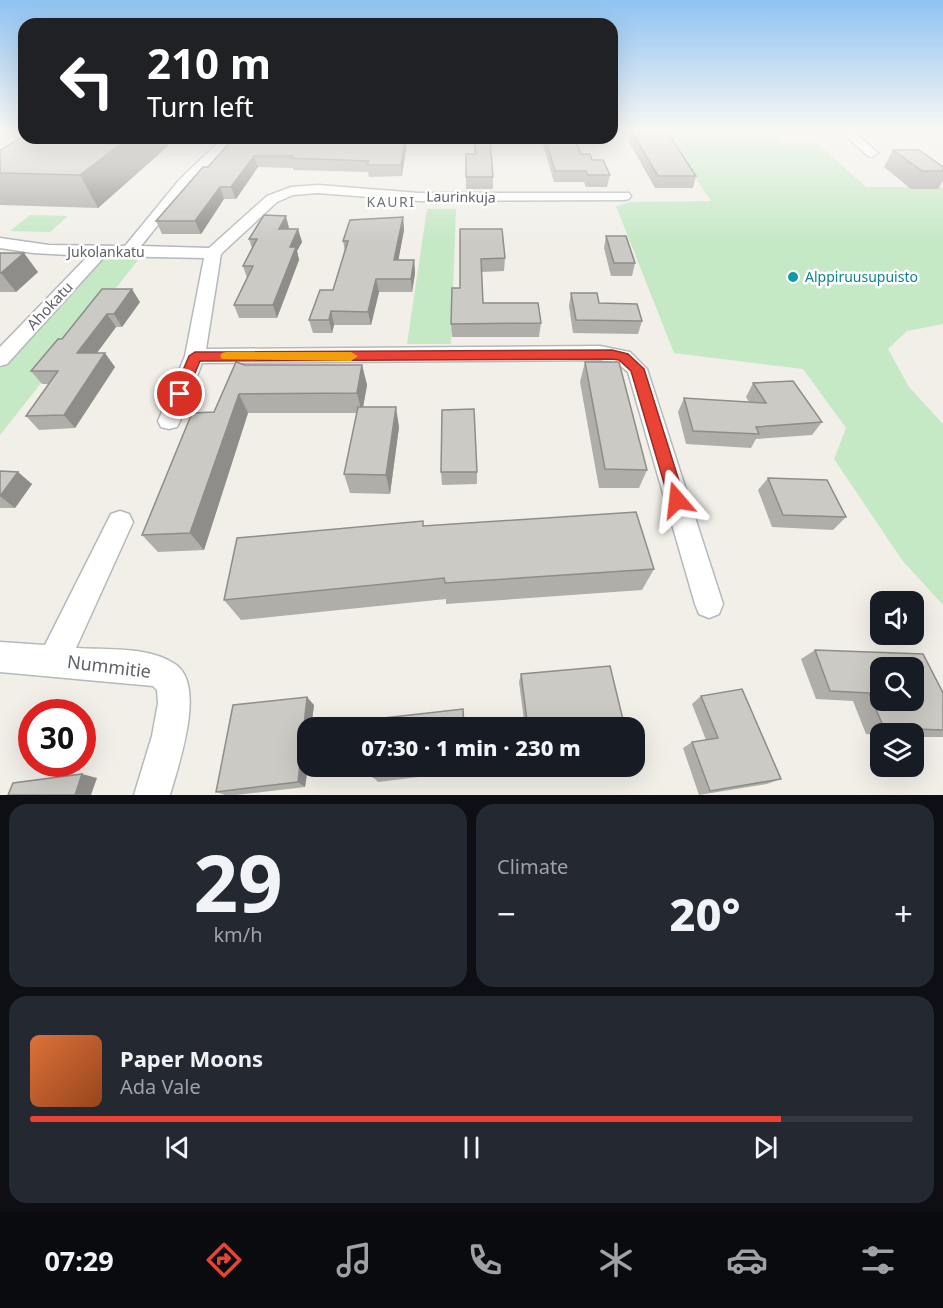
<!DOCTYPE html>
<meta charset="utf-8">
<style>
body{margin:0;font-family:"Noto Sans",sans-serif;background:#242831;color:#f1f3f6;height:100vh;display:flex;flex-direction:column;font-size:22px;white-space:nowrap}
*{box-sizing:border-box;margin:0}
p{font-size:20px;color:#9ea1a6}
.icon{flex:none;width:33px;height:33px;fill:none;stroke:currentColor;stroke-width:2;stroke-linecap:round;stroke-linejoin:round}
.map{position:relative;height:795px;overflow:hidden}
.side{display:flex;flex-direction:column;gap:9px;padding:9px;background:#0d0f14;flex:1}
.side>*{flex:none}
.hud{position:absolute;left:18px;top:18px;width:600px;height:126px;border-radius:18px;box-shadow:0 6px 24px #0002;background:#202124;color:#fff;overflow:hidden}
.controls{position:absolute;left:870px;top:591px;display:grid;gap:12px}
.controls a{display:grid;place-items:center;width:54px;height:54px;border-radius:12px;background:#171b24;box-shadow:0 6px 24px #0002;font-size:30px}
.speed{position:absolute;left:18px;top:699px;display:flex;gap:12px;font-size:30px;font-weight:700;text-align:center}
.speed>*{display:grid;place-content:center;width:78px;height:78px;border-radius:50%;background:#171b24;box-shadow:0 6px 24px #0002;line-height:1}
.speed .limit{border:9px solid #d22;background:#fff;color:#111}
.pin{position:absolute;display:grid;place-items:center;width:51px;height:51px;color:#fff;margin:-26px;border:3px solid #fff;border-radius:50%;box-shadow:0 2px 6px #0007}
.me{position:absolute;width:66px;margin:-33px;rotate:343deg;stroke-linejoin:round;filter:drop-shadow(0 0 4px #0008)}
.turn{display:flex;align-items:center;gap:21px;height:126px;padding:0 30px;font-size:27px}
.turn .icon{width:78px;height:78px;stroke-width:2.5}
.turn b{display:block;font-size:42px;line-height:51px}
.big{font-size:45px;font-weight:800;line-height:1.1}
.side .tile{flex:1;display:flex;flex-direction:column;justify-content:center;gap:9px;min-width:0;padding:0 21px;border-radius:18px;background:#242831}
.side .dial{align-items:center;gap:0}
.dial b{font-size:78px;line-height:1}
.song{display:flex;align-items:center;gap:18px}
.cover{width:72px;height:72px;border-radius:9px;background:linear-gradient(135deg,hsl(20 70% 55%),hsl(20 70% 35%))}
.played{height:6px;border-radius:3px;background:linear-gradient(90deg,#ea4335 85%,#363941 85%)}
.keys{display:flex;justify-content:space-around;direction:ltr}
.heat{display:flex;justify-content:space-between;align-items:center;font-size:33px;direction:ltr}
.side .tiles{flex:1;display:grid;gap:9px;grid-template-columns:1fr 1fr}
.tile:last-child{grid-column:span 2}
.trip{position:absolute;left:297px;top:717px;width:348px;height:60px;border-radius:18px;background:#171b24;box-shadow:0 6px 24px #0002;font-weight:800;line-height:60px;text-align:center}
.tab-bar{display:flex;height:96px;justify-content:space-around;align-items:center;background:#090b0e;color:#9ea1a6}
.tab-bar .icon{width:42px;height:42px}
.tab-bar .selected{color:#ea4335}
.tab-bar b{font-size:27px;color:#f1f3f6}
.map>svg:first-child{display:block}
.green{fill:#c5e8c5}
.lines{fill:none;stroke-linecap:round;stroke-linejoin:round}
.minor-casing{stroke:#b5b8bc;stroke-width:3}
.minor{fill:#fff;fill-rule:evenodd}
.wall{fill:#afaea9}
.shaded-wall{fill:#8f8d8a}
.building{fill:#cccac5;stroke:#8f8d8a;stroke-width:1.5;fill-rule:evenodd}
.route{fill:#ea4335;stroke:#982c22;stroke-width:1.5}
.slow{fill:#f59e0b}
.culture-dot{fill:#0f9aa8;stroke:#fff;stroke-width:2}
.labels{text-anchor:middle;stroke-width:5;stroke-linejoin:round;paint-order:stroke}
.far-street-label{font-size:14px;fill:#5f6368;stroke:#fff}
.far-neighbourhood-label{font-size:14px;letter-spacing:1.5px;fill:#70757a;stroke:#fff}
.far-culture-label{font-size:14px;fill:#0d838f;stroke:#fff;text-anchor:start}
.street-label{font-size:15px;fill:#5f6368;stroke:#fff}
.near-street-label{font-size:18px;fill:#5f6368;stroke:#fff}
</style>
<div class="map">
<svg width="943" height="795" viewBox="0 0 943 795">
<rect width="100%" height="100%" fill="#f1efe8"/>
<g class="green">
<polygon points="612,130 770,130 782,143 817,143 866,187 943,187 943,324 907,331 888,349 909,387 943,424 943,605 902,560 834,459 846,428 803,369 674,353 616,206 631,202 711,201 669,138 621,138"/>
<polygon points="427,209 456,209 451,344 407,344"/>
<polygon points="30,215 68,216 50,232 10,231"/>
<polygon points="104,257 138,260 0,435 0,369"/>
</g>
<g class="lines">
<g class="minor-casing">
<g id="minor">
<polygon points="839,130 851,130 878,153 872,157 868,156"/>
<polygon points="223,138 236,138 190,185 141,246 209,248 267,196 291,187 318,185 419,193 629,193 631,196 629,199 624,200 419,201 318,193 293,195 277,202 221,254 206,349 600,346 630,352 647,369 723,604 719,614 709,618 699,614 695,604 628,372 617,363 600,360 202,363 180,421 177,427 169,429 161,427 158,421 185,356 204,258 105,256 7,364 0,366 0,347 88,256 33,253 0,248 0,238 49,245 125,246 180,179"/>
<path d="M120 511 129 514 133 522 76 648C106 650 148 646 175 664 207 685 178 766 170 795H134L152 736 158 703 157 690 153 686 0 672V642L45 645 111 514Z"/>
</g>
</g>
<use href="#minor" class="minor"/>
</g>
<g class="wall">
<polygon points="636,130 666,130 696,176 693,188 655,188 629,142 631,131 636,131"/>
<polygon points="24,138 165,138 168,146 98,208 0,205 0,150"/>
<polygon points="242,138 407,138 407,142 402,176 369,177 368,172 293,170 293,168 258,167 236,199 224,199 201,234 162,234 156,221 208,167"/>
<polygon points="473,138 490,138 493,177 493,189 466,189 466,154 475,154"/>
<polygon points="541,138 574,138 581,154 592,160 610,175 607,187 586,187 584,182 554,182"/>
<polygon points="893,150 943,167 943,181 938,189 911,189 884,167"/>
<polygon points="403,217 404,230 398,260 414,260 415,273 412,292 379,292 371,325 334,325 332,333 313,333 309,320 333,290 345,251 343,241"/>
<polygon points="289,228 289,229 298,229 302,242 297,251 299,260 277,318 239,318 234,305 247,278 243,266 252,248 249,239"/>
<polygon points="460,229 505,258 504,271 481,272 483,303 541,323 539,337 452,337 451,324 460,288"/>
<polygon points="606,236 635,263 632,276 611,276 604,248"/>
<polygon points="0,253 38,272 16,292 0,292"/>
<polygon points="102,289 140,302 122,327 116,327 97,353 115,367 75,428 39,430 26,416 49,384 42,384 31,371 62,339"/>
<polygon points="571,293 642,321 638,334 573,333 569,306"/>
<polygon points="585,362 647,470 639,488 599,488 580,382"/>
<polygon points="245,365 362,365 367,385 363,407 399,427 390,494 350,493 344,474 357,413 248,413 204,550 158,552 142,535 214,412"/>
<polygon points="753,383 822,422 812,435 756,439 751,448 686,444 678,412 684,398 749,402 746,397"/>
<polygon points="0,471 32,484 15,508 0,508"/>
<polygon points="441,472 477,472 477,484 442,485"/>
<polygon points="768,478 846,517 833,530 772,527 758,490"/>
<polygon points="424,526 654,569 642,590 446,604 446,599 241,620 224,600"/>
<polygon points="815,650 943,693 943,737 914,737 914,734 880,734 880,735 866,734 853,701 816,699 801,659"/>
<polygon points="521,674 625,728 525,728 519,682"/>
<polygon points="701,696 781,779 767,784 699,795 683,748 692,742 706,740 692,704"/>
<polygon points="314,705 311,728 308,728 308,766 305,787 236,795 225,795 216,792"/>
<polygon points="467,766 467,771 378,782 373,777"/>
</g>
<g class="shaded-wall">
<polygon points="128,138 165,138 168,146 98,208 80,175"/>
<polygon points="405,138 407,138 407,142 402,176 401,165"/>
<polygon points="254,156 258,167 236,199 231,187"/>
<polygon points="220,187 224,199 201,234 195,221"/>
<polygon points="286,216 289,228 283,241 279,229"/>
<polygon points="403,217 404,230 396,273 394,260"/>
<polygon points="298,229 302,242 297,251 299,260 277,318 273,305 290,247"/>
<polygon points="24,253 38,272 16,292 1,273"/>
<polygon points="414,260 415,273 412,292 411,279"/>
<polygon points="376,279 379,292 371,325 368,312"/>
<polygon points="132,289 140,302 122,327 114,314"/>
<polygon points="331,311 334,325 332,333 329,320"/>
<polygon points="107,314 116,327 87,366 77,353"/>
<polygon points="105,353 115,367 75,428 64,415"/>
<polygon points="362,365 367,385 362,413 357,393"/>
<polygon points="239,394 248,413 204,550 190,533"/>
<polygon points="396,407 399,427 390,494 386,475"/>
<polygon points="18,472 32,484 15,508 0,496"/>
<polygon points="307,697 314,705 311,728 308,728 308,766 305,787 298,782"/>
<polygon points="82,774 97,778 91,795 75,795"/>
</g>
<g class="building">
<polygon points="644,130 666,130 696,176 658,176 631,131 644,131"/>
<polygon points="24,136 24,138 128,138 80,175 0,173 0,150"/>
<polygon points="242,138 405,138 401,165 367,165 369,161 290,158 292,156 254,156 231,187 220,187 195,221 156,221 203,167 208,167 232,140 241,140"/>
<polygon points="474,138 490,138 493,177 466,177 466,154 476,154"/>
<polygon points="545,138 574,138 581,154 590,154 592,160 603,160 610,175 588,175 586,171 555,171"/>
<polygon points="893,150 919,150 943,167 943,171 922,171"/>
<polygon points="264,215 286,216 279,229 298,229 290,247 296,247 273,305 234,305 253,266 243,266 257,239 249,239"/>
<polygon points="403,217 394,260 414,260 411,279 376,279 368,312 331,311 329,320 309,320 320,290 333,290 348,241 343,241 350,220"/>
<polygon points="460,229 502,229 505,258 481,259 483,303 538,303 541,323 451,324 452,288 460,288"/>
<polygon points="606,236 626,236 635,263 614,263"/>
<polygon points="0,253 24,253 1,273 0,273"/>
<polygon points="102,289 132,289 114,314 107,314 77,353 105,353 64,415 26,416 58,371 31,371 58,339 62,339"/>
<polygon points="571,293 597,293 599,303 637,304 642,321 576,320"/>
<polygon points="236,362 245,365 362,365 357,393 239,394 190,533 142,535 192,413 214,412"/>
<polygon points="585,362 619,362 647,470 605,469"/>
<polygon points="793,381 822,422 756,427 759,434 693,431 684,398 766,403 753,383"/>
<polygon points="358,407 396,407 386,475 344,474"/>
<polygon points="474,409 477,472 441,472 442,410"/>
<polygon points="0,471 18,472 0,496"/>
<polygon points="768,478 827,480 846,517 783,515"/>
<polygon points="636,512 654,569 445,583 444,578 224,600 237,538 423,521 423,526"/>
<path d="M815 650 923 654 943 693V730L884 728 869 693 830 691ZM880 668H914V700H880Z"/>
<polygon points="610,666 625,728 528,728 521,674"/>
<polygon points="742,689 781,779 710,791 692,742 718,738 701,696"/>
<polygon points="307,697 298,782 216,792 233,705"/>
<polygon points="463,709 464,728 375,728 375,719"/>
<polygon points="374,766 463,766 373,777"/>
<polygon points="82,774 75,795 8,795 13,783"/>
</g>
<linearGradient id="sky" x2="0" y2="1"><stop stop-color="#8fc3f1"/><stop offset="0.54" stop-color="#f9f8f5"/><stop offset="1" stop-color="#f9f8f5" stop-opacity="0"/></linearGradient>
<rect width="943" height="242" fill="url(#sky)"/>
<polygon class="route" points="612,350 628,354 644,369 685,500 683,505 677,507 672,505 669,500 631,371 619,360 612,359 200,361 185,397 175,397 173,394 189,356 195,352"/>
<polygon class="slow" points="226,352 351,352 358,356 351,361 222,359 220,356 222,353"/>
<circle class="culture-dot" cx="793" cy="277" r="6"/>
<g class="labels">
<g class="far-street-label">
<text transform="translate(461 197) rotate(1)" y="5">Laurinkuja</text>
<text x="106" y="257">Jukolankatu</text>
</g>
<g class="far-neighbourhood-label">
<text x="391" y="207">KAURI</text>
</g>
<g class="far-culture-label">
<text x="805" y="282">Alppiruusupuisto</text>
</g>
<g class="street-label">
<text transform="translate(50 306) rotate(-47)" y="5">Ahokatu</text>
</g>
<g class="near-street-label">
<text transform="translate(109 667) rotate(7)" y="6">Nummitie</text>
</g>
</g>
</svg>
<div class="controls">
<a><svg class="icon" aria-label="sound" viewBox="0 0 24 24"><path d="M4 9h4l5-4v14l-5-4H4zM17 9q2 3 0 6"/></svg></a>
<a><svg class="icon" aria-label="search" viewBox="0 0 24 24"><circle cx="10" cy="10" r="6"/><path d="M15 15l6 6"/></svg></a>
<a><svg class="icon" aria-label="layers" viewBox="0 0 24 24"><path d="M12 4l9 5-9 5-9-5zM3 14l9 5 9-5"/></svg></a>
</div>
<div class="speed"><div class="limit">30</div></div>
<div class="pin" style="left:180px;top:394px;background:#d93025"><svg class="icon" aria-label="arrive" viewBox="0 0 24 24"><path d="M6 21V4h12l-3 4 3 4H6"/></svg></div>
<svg class="me" style="left:677px;top:500px" viewBox="-20 -20 40 40"><path d="M0-17L14 15 0 8-14 15z" fill="#ea4335" stroke="#fff" stroke-width="4"/></svg>
<div class="trip">07:30 · 1 min · 230 m</div>
<div class="hud">
<div class="turn"><svg class="icon" aria-label="left" viewBox="0 0 24 24"><path d="M17 20v-9H6M10 6l-5 5 5 5"/></svg><div><b>210 m</b>Turn left</div></div>
</div>
</div>
<section class="side">
<div class="tiles">
<div class="tile dial"><b>29</b><p>km/h</p></div>
<div class="tile"><p>Climate</p>
<div class="heat"><a>−</a><b class="big">20°</b><a>+</a></div>
</div>
<div class="tile">
<div class="song"><i class="cover"></i><div><b>Paper Moons</b><p>Ada Vale</p></div></div>
<div class="played"></div>
<div class="keys"><svg class="icon" aria-label="previous" viewBox="0 0 24 24"><path d="M18 5L8 12l10 7zM5 5v14"/></svg><svg class="icon" aria-label="pause" viewBox="0 0 24 24"><path d="M8 5v14M16 5v14"/></svg><svg class="icon" aria-label="next" viewBox="0 0 24 24"><path d="M6 5l10 7-10 7zM19 5v14"/></svg></div>
</div>
</div>
</section>
<nav class="tab-bar">
<b>07:29</b>
<svg class="icon selected" aria-label="directions" viewBox="0 0 24 24"><path d="M12 3l9 9-9 9-9-9zM9 14v-3h6M13 9l2 2-2 2"/></svg>
<svg class="icon" aria-label="music" viewBox="0 0 24 24"><path d="M9 18V5l10-2v13"/><circle cx="6" cy="18" r="3"/><circle cx="16" cy="16" r="3"/></svg>
<svg class="icon" aria-label="phone" viewBox="0 0 24 24"><path d="M5 4h4l2 5-3 2q2 4 5 5l2-3 5 2v4C11 20 4 13 5 4z"/></svg>
<svg class="icon" aria-label="climate" viewBox="0 0 24 24"><path d="M12 3v18M4 7l16 10M4 17L20 7"/></svg>
<svg class="icon" aria-label="car" viewBox="0 0 24 24"><path d="M5 17H2v-5l4-1 3-4h7l3 4 3 1v5h-3M9 17h6M6 11h13"/><circle cx="7" cy="17" r="2"/><circle cx="17" cy="17" r="2"/></svg>
<svg class="icon" aria-label="filters" viewBox="0 0 24 24"><path d="M4 7h16M4 17h16"/><circle cx="9" cy="7" r="2"/><circle cx="15" cy="17" r="2"/></svg>
</nav>
